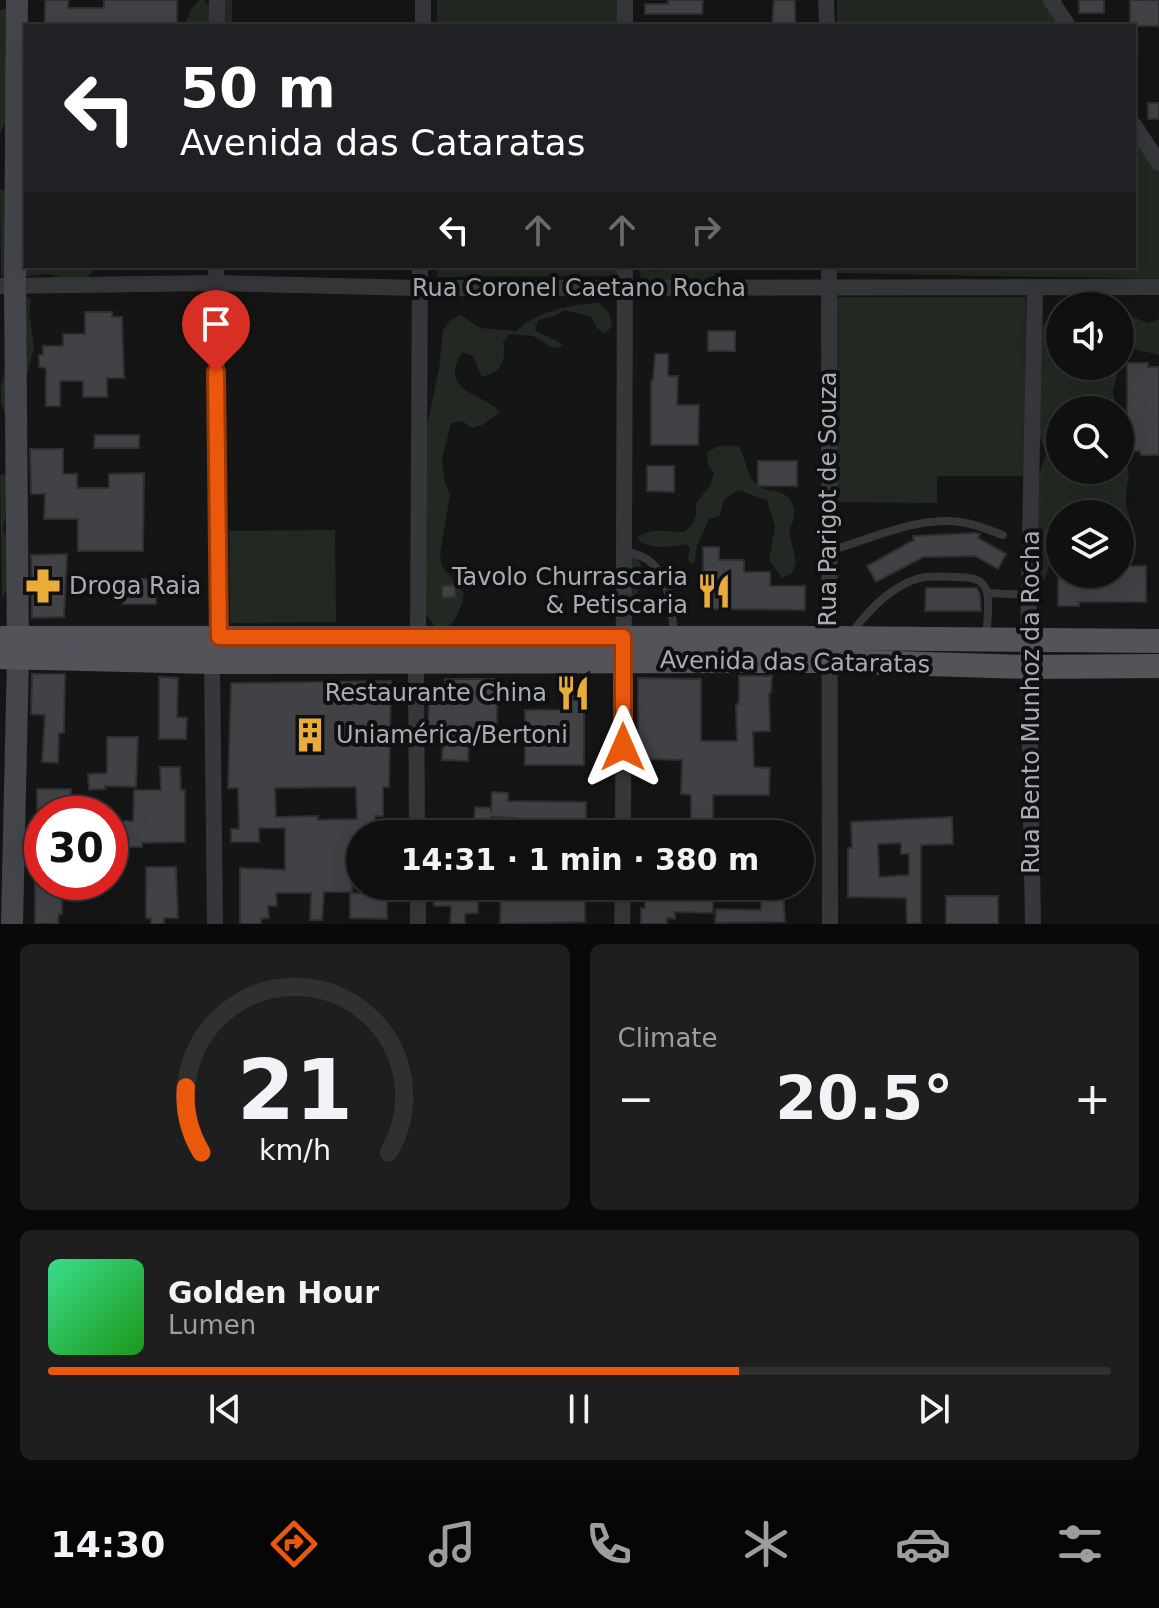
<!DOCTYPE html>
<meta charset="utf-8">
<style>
body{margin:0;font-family:"DejaVu Sans",sans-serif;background:#1e1e1e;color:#f1f3f6;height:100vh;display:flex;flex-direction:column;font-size:30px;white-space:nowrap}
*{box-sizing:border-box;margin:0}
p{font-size:26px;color:#9c9d9f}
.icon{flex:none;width:44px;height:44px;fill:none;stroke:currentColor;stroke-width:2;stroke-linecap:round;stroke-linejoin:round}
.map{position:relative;height:924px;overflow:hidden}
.drawer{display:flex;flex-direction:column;gap:20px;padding:20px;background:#090909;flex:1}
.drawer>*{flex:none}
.top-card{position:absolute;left:24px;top:24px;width:1112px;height:244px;border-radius:0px;box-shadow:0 8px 32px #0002,0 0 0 2px #303030;background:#202124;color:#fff;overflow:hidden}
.fabs{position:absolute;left:1046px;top:292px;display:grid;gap:16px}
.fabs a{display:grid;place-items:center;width:88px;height:88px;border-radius:50%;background:#101010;box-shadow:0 8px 32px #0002,0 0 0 2px #303030;font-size:40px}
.speed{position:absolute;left:24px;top:796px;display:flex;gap:16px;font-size:40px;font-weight:700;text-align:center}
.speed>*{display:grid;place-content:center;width:104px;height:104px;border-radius:50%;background:#101010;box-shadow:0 8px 32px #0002,0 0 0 2px #303030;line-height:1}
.speed .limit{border:12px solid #d22;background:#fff;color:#111}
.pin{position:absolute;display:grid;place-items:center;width:68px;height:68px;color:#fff;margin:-82px -34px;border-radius:50% 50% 50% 0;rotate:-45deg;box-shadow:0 0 8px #0007}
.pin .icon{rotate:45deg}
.me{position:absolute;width:88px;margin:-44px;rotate:0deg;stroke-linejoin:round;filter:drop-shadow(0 0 6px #0008)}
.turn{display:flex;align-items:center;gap:28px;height:168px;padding:0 24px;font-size:36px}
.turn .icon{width:104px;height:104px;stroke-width:2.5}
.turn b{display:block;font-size:56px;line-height:68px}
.lanes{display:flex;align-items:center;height:76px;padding:0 24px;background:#0003;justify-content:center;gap:40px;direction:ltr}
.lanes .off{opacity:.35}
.big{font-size:60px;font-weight:700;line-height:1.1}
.drawer .widget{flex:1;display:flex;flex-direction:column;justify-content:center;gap:12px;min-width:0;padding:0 28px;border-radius:12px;background:#1e1e1e}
.drawer .dial{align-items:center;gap:0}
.dial svg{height:208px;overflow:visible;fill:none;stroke:#303030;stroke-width:7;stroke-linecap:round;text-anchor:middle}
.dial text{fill:#f1f3f6;stroke:none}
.song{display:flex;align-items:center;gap:24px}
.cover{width:96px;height:96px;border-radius:12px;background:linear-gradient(135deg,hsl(150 70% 55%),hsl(120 70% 35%))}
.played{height:8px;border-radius:4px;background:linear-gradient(90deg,#ea580c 65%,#303030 65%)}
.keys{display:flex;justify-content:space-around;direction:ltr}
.heat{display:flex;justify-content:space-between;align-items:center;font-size:44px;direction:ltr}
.drawer .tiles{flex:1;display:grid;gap:20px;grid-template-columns:1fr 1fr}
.widget:last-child{grid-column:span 2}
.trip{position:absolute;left:346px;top:820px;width:468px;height:80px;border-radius:40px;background:#101010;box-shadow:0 8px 32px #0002,0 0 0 2px #303030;font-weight:700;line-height:80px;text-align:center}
.tabs{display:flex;height:128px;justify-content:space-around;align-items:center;background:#060606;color:#9c9d9f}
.tabs .icon{width:56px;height:56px}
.tabs .current{color:#ea580c}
.tabs b{font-size:36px;color:#f1f3f6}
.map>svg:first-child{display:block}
.green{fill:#212922}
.building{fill:#414246;stroke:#2f2f32;stroke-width:2;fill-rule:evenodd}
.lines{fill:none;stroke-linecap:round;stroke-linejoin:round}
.lane{stroke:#36373b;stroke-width:8}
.street{stroke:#36373b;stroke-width:16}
.secondary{stroke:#44464b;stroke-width:22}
.primary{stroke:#52545a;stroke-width:24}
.route-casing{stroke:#983908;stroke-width:20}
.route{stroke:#ea580c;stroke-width:14}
.labels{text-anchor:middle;stroke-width:8;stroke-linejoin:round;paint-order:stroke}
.street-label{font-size:24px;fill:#a7acb6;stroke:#101011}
.poi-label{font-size:24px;fill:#a7acb6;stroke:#101011;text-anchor:end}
</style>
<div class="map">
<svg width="1159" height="924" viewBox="0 0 1159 924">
<rect width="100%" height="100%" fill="#151516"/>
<g class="green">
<polygon points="199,0 204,0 210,7 219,0 232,0 232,26 184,26 192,8"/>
<rect x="437" y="0" width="184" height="26"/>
<polygon points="837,0 1047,0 1064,26 837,26"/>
<polygon points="3,9 16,11 13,119 3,126 0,134 0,11"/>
<polygon points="1134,130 1159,168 1159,279 836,273 836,266 1134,266"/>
<polygon points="0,189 6,191 26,266 92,266 93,272 82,281 46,274 6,279 1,276"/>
<polygon points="437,266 621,266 621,276 437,277"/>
<path d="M638 266H646L650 271C667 269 705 264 720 268L721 273 701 281H642Z"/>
<polygon points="23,292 31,300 29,312 34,347 21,399 25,514 28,518 28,531 8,588 2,597 0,475 6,474 6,512 3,530 10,546 6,419 1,403 1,387"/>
<polygon points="837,297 1026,297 1025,476 937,476 937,503 836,502"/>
<path d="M600 303 609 313 612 326 605 334 596 327 592 317 564 310 555 316 538 320 535 330C545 337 555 338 564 346L553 348 533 336 510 334 503 342C507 361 501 372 482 377L473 356 462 352C438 392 482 392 500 412L482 425 472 428 462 421 451 423 442 459 445 483 450 495 440 554 442 566 464 593C461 610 455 624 440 632L426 615 422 604 424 441 439 369 443 330 450 320 461 315 480 328 516 331C538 311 572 304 600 303Z"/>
<polygon points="1120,312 1148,323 1159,319 1159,355 1126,347 1120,356"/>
<path d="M1051 320C1053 338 1060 348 1060 366H1119L1113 391 1117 410H1060V470H1120V453C1134 474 1127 475 1126 497 1125 520 1142 527 1131 555L1120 557V514H1060V544L1058 533 1052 525C1039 547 1058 561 1042 583L1035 577 1039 475 1046 454 1038 432 1042 325Z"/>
<path d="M728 445 739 447C746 458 746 474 755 483 763 491 770 489 779 492 797 498 797 517 789 530L796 563 792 573 782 578 769 560 775 527 767 500 738 490 724 500 720 516 709 519 697 545 695 562 691 564 688 559 690 548 686 544C670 547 648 551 637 538 651 527 667 532 684 532 695 524 697 517 696 503L710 486 714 473 708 464 707 452 717 447Z"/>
<polygon points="335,530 336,622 230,623 229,531"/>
<polygon points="634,556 638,557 641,566 638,593 631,597 630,560"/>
</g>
<g class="building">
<polygon points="45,0 68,0 68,8 104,8 104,0 177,0 177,25 45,23"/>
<polygon points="668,0 703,0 702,14 645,14 645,4 668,4"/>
<polygon points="774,0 795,0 795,26 772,26"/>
<rect x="1079" y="0" width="25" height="13"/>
<rect x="1130" y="0" width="29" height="26"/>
<rect x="1148" y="103" width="11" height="16"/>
<polygon points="85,312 112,312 112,317 122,317 124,378 107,378 107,397 83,397 83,381 60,381 60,406 46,406 46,368 39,367 39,355 43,355 43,346 63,346 63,334 85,334"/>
<rect x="708" y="331" width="27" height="20"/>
<polygon points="655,354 668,354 668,376 678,376 677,405 699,405 698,445 651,445 651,381 653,381"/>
<polygon points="1127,363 1148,363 1148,367 1159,367 1159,455 1141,455 1140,451 1127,451"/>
<polygon points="95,435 139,435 139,448 94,448"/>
<polygon points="30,449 63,449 63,474 77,474 77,488 109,488 109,474 144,473 143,551 78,551 78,519 44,519 45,494 31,494"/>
<rect x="758" y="461" width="39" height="25"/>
<polygon points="647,466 674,466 674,492 647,491"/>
<polygon points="977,533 980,534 978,538 1006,554 998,569 975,556 923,557 876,582 867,566 914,540 913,536"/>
<polygon points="703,547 719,547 719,560 744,560 744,572 770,572 770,586 805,586 805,610 703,609"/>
<polygon points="67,554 64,617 32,618 31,555"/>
<polygon points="1120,566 1146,566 1146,602 1079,602 1079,606 1058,606 1058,574 1079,574 1079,580 1107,579 1107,574 1120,574"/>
<polygon points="124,579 156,579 156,604 123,604"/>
<polygon points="456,585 455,597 442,598 442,586"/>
<polygon points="926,588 977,588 980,594 981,611 925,611"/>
<polygon points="32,674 65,674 64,733 59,733 58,763 42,762 45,715 31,714"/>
<polygon points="739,676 772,676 771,693 769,693 770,731 753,732 754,767 770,768 769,795 713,795 713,834 639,834 640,820 691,822 691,795 681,794 682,760 638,759 638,678 701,679 701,741 737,741 736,704 739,704"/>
<polygon points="159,677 178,678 177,717 187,718 186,739 159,739"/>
<polygon points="445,679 498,679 498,685 526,684 526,702 497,703 497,736 469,736 468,761 442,760 443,736 428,735 429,690 445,690"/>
<path d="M391 681 389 787H383V816H375L376 834H360V862H352V892H324L322 920H310L311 893H276L277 906H268L269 918 261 919V924H240V868L285 870V828H259V842H231V829H239L238 788H228L231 683ZM356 787 357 819 318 820V816L276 817 275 788Z"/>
<polygon points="563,688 584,688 584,765 525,765 525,710 563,710"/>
<polygon points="107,737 138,737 136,787 105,786 105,789 89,790 88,774 107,773"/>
<polygon points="160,767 180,767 181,790 185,790 185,842 142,843 142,847 127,847 127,839 110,838 110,821 133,821 134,790 161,790"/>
<polygon points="37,789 71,789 70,814 37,814"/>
<polygon points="492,792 508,793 508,801 586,802 586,825 517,825 517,818 491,817 491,834 473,834 475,807 491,808 491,813"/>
<path d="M952 817 953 844 921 845V923L907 924 906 898 848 897V848H852L851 822ZM901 843V854H909V875L879 877 878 844Z"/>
<polygon points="146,867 176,867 178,918 164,918 164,924 151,924 151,918 146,918"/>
<polygon points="35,882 62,882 62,914 59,914 58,924 35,924"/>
<polygon points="442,886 474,886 474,898 478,898 478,913 465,914 465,924 450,924 451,906 434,906 433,896 441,895"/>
<polygon points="514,886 527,886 527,895 554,896 554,886 585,886 585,922 500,924 501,895 513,895"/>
<polygon points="645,886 690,886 690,898 713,899 713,913 675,912 675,919 667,918 667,924 641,924 641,908 645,908"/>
<polygon points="761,886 783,886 785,922 715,923 716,909 761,910"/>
<polygon points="350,893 387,894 387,919 350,918"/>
<rect x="946" y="896" width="52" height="28"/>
</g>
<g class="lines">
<g class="lane">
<path d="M829 551C871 539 921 514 966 523 978 525 991 531 1003 535"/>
<path d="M624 552C670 556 669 601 675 637"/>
<polyline points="988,593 1029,595"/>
<path d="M850 635C867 612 890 586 920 578 932 575 946 577 957 577 970 577 983 578 987 592 990 605 987 623 986 636"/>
</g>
<g class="street">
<polyline points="826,0 827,26"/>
<polyline points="1051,0 1068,26"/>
<polyline points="217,26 217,0"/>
<polyline points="423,26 423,0"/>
<polyline points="625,26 625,0"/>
<polyline points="1134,125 1159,163"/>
<polyline points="216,266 219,637"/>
<polyline points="829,266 830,924"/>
<polyline points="0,286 216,283 420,288 1159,287"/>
<polyline points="418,638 420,266"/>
<polyline points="212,662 215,924"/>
<polyline points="416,663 417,834"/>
<polyline points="623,834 625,266"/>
<polyline points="418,886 418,924"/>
<polyline points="622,924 623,886"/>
<polyline points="1033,924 1028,642 1035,288"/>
</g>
<polyline class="secondary" points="12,924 18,657 15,286 17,0"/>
<g class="primary">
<polyline points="0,638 828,638 1159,641"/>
<polyline points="0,657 212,662 829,661 1029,667 1159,666"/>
</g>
</g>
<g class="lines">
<g class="route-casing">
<polyline id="route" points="216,372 219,637 623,637 623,747"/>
</g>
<use href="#route" class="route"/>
</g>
<defs>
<g id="pharmacy-bare" transform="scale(2.76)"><path d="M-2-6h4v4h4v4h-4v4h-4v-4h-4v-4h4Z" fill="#e9ab3a" stroke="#101011" stroke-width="2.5" paint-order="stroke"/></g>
<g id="restaurant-bare" transform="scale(2.76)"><path d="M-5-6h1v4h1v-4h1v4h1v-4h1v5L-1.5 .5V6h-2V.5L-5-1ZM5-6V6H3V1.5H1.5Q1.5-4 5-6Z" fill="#e9ab3a" stroke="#101011" stroke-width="2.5" paint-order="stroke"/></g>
<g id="building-bare" transform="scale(2.76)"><path d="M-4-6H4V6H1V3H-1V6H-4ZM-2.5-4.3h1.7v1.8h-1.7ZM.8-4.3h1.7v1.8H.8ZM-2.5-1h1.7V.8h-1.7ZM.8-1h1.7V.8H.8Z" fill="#e9ab3a" stroke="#101011" stroke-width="2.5" paint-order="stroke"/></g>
</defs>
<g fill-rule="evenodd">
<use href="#pharmacy-bare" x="43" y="586"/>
<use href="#restaurant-bare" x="714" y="591"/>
<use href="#restaurant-bare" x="573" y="693"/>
<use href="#building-bare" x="310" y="735"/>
</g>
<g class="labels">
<g class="street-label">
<text x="579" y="296">Rua Coronel Caetano Rocha</text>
<text transform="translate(828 499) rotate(-90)" y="8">Rua Parigot de Souza</text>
<text transform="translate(795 662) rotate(1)" y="8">Avenida das Cataratas</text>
<text transform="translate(1031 702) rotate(-90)" y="8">Rua Bento Munhoz da Rocha</text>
</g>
<g class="poi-label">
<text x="688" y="585">Tavolo Churrascaria<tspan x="688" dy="28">&amp; Petiscaria</tspan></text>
<text x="69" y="594" text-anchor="start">Droga Raia</text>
<text x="547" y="701">Restaurante China</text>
<text x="336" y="743" text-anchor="start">Uniamérica/Bertoni</text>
</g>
</g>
</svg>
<div class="fabs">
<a><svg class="icon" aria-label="sound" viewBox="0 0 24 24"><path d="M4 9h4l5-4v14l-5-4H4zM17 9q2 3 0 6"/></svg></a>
<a><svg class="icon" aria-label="search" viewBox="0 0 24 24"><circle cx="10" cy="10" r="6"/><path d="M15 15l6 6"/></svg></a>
<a><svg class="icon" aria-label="layers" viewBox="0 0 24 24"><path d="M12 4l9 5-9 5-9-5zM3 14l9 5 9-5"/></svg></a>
</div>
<div class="speed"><div class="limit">30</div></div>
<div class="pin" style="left:216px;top:372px;background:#d93025"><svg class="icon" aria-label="arrive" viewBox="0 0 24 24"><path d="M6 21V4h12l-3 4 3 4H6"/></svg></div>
<svg class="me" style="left:623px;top:747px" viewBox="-20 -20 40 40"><path d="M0-17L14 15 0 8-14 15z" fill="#ea580c" stroke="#fff" stroke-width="4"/></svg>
<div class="trip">14:31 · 1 min · 380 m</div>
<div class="top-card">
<div class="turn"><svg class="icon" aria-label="left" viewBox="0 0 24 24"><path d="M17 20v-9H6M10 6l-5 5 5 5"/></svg><div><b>50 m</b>Avenida das Cataratas</div></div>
<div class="lanes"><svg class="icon" aria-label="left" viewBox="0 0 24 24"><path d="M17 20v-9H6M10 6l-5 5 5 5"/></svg><svg class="icon off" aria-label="ahead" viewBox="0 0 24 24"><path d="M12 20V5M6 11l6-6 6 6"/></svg><svg class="icon off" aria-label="ahead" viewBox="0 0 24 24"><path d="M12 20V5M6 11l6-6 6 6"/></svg><svg class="icon off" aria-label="right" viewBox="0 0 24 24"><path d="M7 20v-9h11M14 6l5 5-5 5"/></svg></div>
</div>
</div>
<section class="drawer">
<div class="tiles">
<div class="widget dial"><svg viewBox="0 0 100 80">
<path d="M14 69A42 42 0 1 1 86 69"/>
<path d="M14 69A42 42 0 0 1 8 44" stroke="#ea580c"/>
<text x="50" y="56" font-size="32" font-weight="700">21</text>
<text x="50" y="72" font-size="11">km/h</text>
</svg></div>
<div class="widget"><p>Climate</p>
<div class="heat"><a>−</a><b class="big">20.5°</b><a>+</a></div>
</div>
<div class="widget">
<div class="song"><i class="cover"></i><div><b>Golden Hour</b><p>Lumen</p></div></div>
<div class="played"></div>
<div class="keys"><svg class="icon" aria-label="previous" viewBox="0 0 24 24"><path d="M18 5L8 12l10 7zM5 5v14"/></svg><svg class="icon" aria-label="pause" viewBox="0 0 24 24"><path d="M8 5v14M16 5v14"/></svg><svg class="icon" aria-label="next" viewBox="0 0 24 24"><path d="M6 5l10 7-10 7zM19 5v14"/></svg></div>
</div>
</div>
</section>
<nav class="tabs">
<b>14:30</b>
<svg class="icon current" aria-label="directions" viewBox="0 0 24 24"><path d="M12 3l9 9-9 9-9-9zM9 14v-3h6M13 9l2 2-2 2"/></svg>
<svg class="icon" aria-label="music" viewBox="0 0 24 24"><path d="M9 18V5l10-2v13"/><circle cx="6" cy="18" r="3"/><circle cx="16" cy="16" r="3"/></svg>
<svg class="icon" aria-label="phone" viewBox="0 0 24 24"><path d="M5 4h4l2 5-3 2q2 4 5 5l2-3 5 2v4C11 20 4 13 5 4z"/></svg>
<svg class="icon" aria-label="climate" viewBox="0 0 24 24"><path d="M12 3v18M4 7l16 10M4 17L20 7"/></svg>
<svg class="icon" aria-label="car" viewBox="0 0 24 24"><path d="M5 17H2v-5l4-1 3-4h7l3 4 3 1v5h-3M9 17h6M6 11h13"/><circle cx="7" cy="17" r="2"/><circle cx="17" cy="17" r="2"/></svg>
<svg class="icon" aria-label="filters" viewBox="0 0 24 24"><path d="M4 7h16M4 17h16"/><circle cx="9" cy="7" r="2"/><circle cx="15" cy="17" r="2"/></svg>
</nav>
